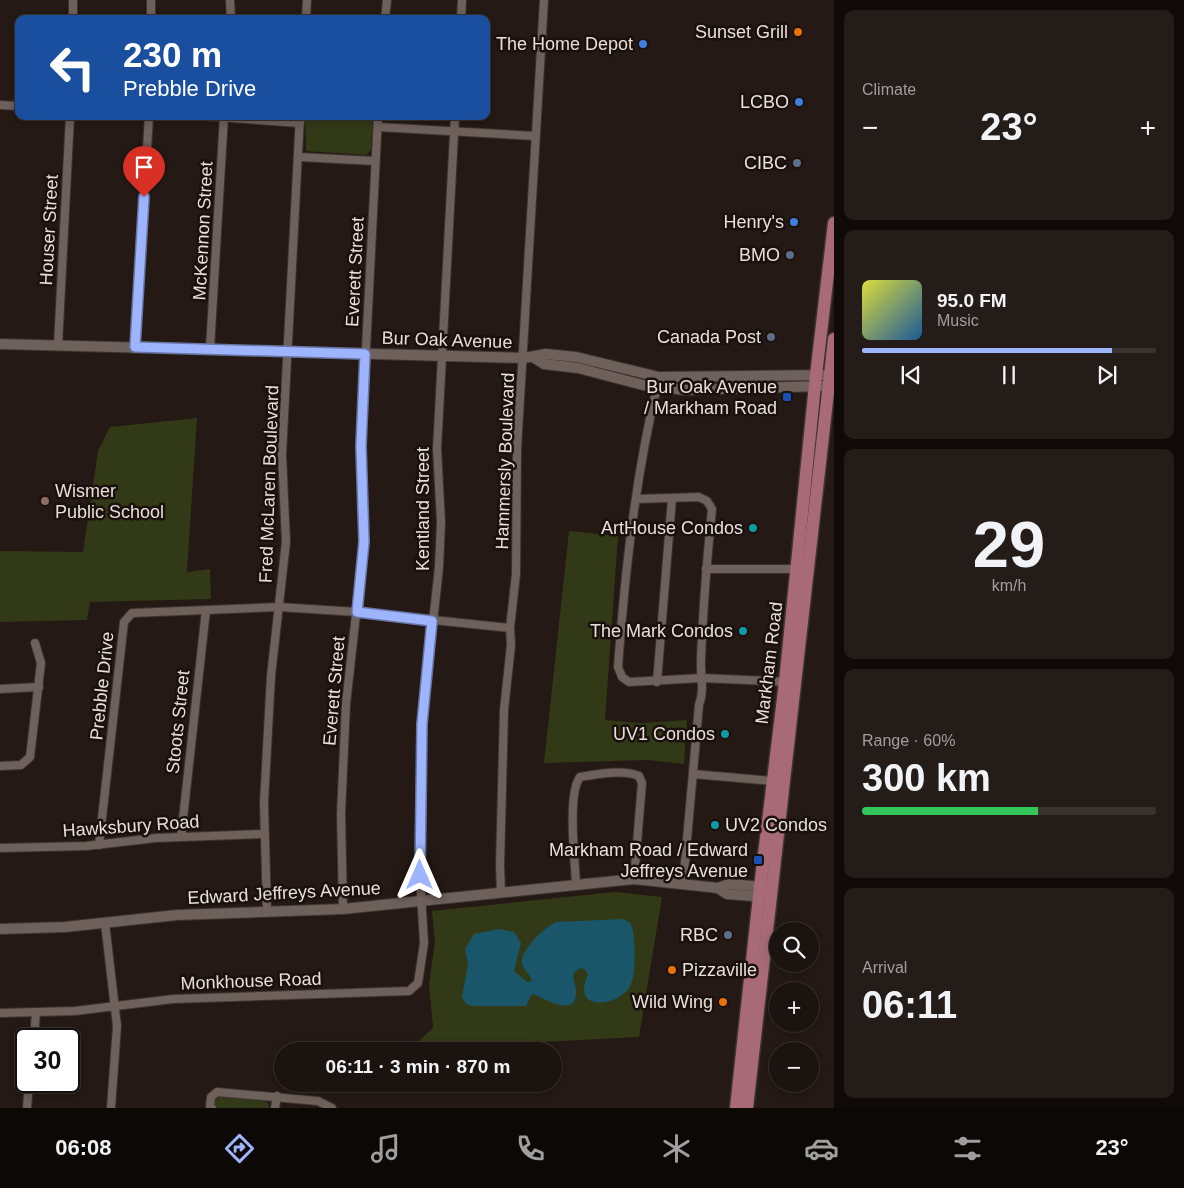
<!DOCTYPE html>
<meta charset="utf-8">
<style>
body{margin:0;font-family:Helvetica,sans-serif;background:#241c18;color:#f1f3f6;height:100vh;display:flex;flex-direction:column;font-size:19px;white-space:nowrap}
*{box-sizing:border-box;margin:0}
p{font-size:16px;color:#a09e9e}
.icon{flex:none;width:28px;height:28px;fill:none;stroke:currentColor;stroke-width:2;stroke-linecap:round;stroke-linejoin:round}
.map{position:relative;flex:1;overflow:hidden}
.drawer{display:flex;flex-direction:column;gap:10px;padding:10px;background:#0f0a08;width:350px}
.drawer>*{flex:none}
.banner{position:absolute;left:15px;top:15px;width:475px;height:105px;border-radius:10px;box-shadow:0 2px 8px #0003,0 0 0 1px #39322f;background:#1a4fa0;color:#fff;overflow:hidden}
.tools{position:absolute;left:769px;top:922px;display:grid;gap:10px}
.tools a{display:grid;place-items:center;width:50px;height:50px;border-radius:50%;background:#1b130f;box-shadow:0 2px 8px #0003,0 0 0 1px #39322f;font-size:25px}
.speed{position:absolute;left:15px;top:1028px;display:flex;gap:10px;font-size:25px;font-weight:700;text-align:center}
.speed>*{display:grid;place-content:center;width:65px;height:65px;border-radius:50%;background:#1b130f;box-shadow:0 2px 8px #0003,0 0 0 1px #39322f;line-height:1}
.speed .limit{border:2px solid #111;border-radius:8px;background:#fff;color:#111}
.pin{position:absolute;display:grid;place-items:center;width:42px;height:42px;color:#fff;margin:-51px -21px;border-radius:50% 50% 50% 0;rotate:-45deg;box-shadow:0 0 5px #0007}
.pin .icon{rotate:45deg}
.me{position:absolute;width:55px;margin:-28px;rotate:0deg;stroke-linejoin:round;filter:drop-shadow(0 0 4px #0008)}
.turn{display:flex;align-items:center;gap:18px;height:105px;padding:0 25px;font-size:22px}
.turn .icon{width:65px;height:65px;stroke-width:2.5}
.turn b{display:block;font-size:35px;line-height:42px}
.big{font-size:38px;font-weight:600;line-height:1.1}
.drawer .widget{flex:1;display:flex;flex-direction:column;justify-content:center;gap:8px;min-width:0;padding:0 18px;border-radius:10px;background:#241c18}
.drawer .dial{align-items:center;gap:0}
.dial b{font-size:65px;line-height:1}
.song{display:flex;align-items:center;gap:15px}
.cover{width:60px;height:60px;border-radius:8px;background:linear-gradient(135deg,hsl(60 70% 55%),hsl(210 70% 35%))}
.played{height:5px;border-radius:2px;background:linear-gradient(90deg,#9eb4fd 85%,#39322f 85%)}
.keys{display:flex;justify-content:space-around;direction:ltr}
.heat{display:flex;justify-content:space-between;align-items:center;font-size:28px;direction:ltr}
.charge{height:8px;border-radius:4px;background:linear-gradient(90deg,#34c759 60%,#39322f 0)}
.trip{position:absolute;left:274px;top:1042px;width:288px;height:50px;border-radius:25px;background:#1b130f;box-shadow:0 2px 8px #0003,0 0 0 1px #39322f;font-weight:600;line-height:50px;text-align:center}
.tab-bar{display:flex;height:80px;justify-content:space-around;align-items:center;background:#0b0806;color:#a09e9e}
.tab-bar .icon{width:35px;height:35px}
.tab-bar .active{color:#9eb4fd}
.tab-bar b{font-size:22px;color:#f1f3f6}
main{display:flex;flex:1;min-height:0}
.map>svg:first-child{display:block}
.green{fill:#323916}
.water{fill:#1a5669}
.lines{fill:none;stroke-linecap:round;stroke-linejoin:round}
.minor-casing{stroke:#3d3432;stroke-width:10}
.tertiary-casing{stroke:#3d3432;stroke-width:12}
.primary-casing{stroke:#3d3432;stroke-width:15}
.minor{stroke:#6e605a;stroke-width:8}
.tertiary{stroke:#6e605a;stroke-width:10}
.primary{stroke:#a76a76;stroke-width:12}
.route-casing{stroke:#6775a4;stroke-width:12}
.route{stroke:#9eb4fd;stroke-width:9}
.food-dot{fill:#e8710a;stroke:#1a100c;stroke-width:2}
.shop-dot{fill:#3f7fe0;stroke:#1a100c;stroke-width:2}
.service-dot{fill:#5c6f8a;stroke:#1a100c;stroke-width:2}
.transit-dot{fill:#1a4fb4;stroke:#1a100c;stroke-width:2}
.education-dot{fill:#8d6e63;stroke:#1a100c;stroke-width:2}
.culture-dot{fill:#0f9aa8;stroke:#1a100c;stroke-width:2}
.labels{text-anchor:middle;stroke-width:5;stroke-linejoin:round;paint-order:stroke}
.poi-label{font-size:18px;fill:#e8dfdc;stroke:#1a100c;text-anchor:end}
.street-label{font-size:18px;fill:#e8dfdc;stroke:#1a100c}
</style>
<main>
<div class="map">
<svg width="834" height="1108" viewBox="0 0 834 1108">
<rect width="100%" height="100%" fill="#241914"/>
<g class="green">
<polygon points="305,116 373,116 371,150 366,155 306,151"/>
<polygon points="197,418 187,572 210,569 211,599 90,602 87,620 0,622 0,551 83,552 98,451 110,427"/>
<polygon points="569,531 618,536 605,720 641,723 687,720 684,764 647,760 544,763"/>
<polygon points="615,892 662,897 639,1037 410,1049 433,1028 429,984 435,942 432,911"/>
<polygon points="219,1097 264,1101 269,1104 269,1108 218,1108 214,1102"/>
</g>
<path class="water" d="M624 919 630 923 633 930C635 943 636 973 631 984 623 1004 583 1011 584 989 584 984 586 979 588 974L584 969 580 968 573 974C573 981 577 987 576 994 575 1019 541 996 532 994L526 1006H472L466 1004 462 997 468 965 465 949 474 934 499 929 514 932 521 943 514 971 527 982 532 981C531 975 524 971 522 964 520 950 545 927 556 922Z"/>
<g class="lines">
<g class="minor-casing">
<g id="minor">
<polyline points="73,0 73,19"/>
<polyline points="230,0 231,19"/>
<polyline points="151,19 151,0"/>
<polyline points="306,19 307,0"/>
<polyline points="385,19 387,0"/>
<polyline points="461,19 462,0"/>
<polyline points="0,105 19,106"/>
<polyline points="203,116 300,123"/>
<polyline points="378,127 535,136"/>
<polyline points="299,157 375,161"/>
<polyline points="58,345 70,116"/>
<polyline points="135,347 149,116"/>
<polyline points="210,348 224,116"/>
<path d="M657 387C635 479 625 573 618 667L622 677 629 682 702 678 789 682"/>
<path d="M636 499 699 497 707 501 712 509C707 559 703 609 701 659 700 676 705 689 699 705L683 884"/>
<polyline points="706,569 798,569"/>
<polyline points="657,682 672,498"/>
<polyline points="0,689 39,687"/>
<polyline points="0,766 21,765 30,757 41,663 35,643"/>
<polyline points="693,774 773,781"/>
<polyline points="181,837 206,610"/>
<polyline points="99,845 124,622 132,613 279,607 357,612 510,628"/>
<polyline points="0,848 86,846 156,838 264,834"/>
<path d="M576 884C575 861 567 794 580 777 597 774 623 769 639 776L642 783 634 879"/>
<polyline points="501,892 500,865 504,710 511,645 510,628 516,574 517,449 544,0"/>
<polyline points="343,909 341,814 346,704 364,543 361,446 378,116"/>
<polyline points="267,912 264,803 271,676 286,542 282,454 300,116"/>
<polyline points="105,923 117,1026 111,1108"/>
<polyline points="0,1013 75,1011 173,999 409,991 418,983 424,943 419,861 422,724 439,567 441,522 437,449 455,116"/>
<polyline points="34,1039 36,1012"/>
<polyline points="27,1108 29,1081"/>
<polyline points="212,1108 210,1106 211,1097 217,1092 318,1101 332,1108"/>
<polyline points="275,1108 277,1096"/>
</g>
</g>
<g class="tertiary-casing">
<g id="tertiary">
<polyline points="0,344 524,358 546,354 576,357 659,377 823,375"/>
<polyline points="533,357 544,364 578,368 643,385 685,390 823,386"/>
<polyline points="718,888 727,894 765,897"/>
<polyline points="0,929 65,927 177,915 343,909 634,879 718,888 729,884 765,887"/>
</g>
</g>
<g class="primary-casing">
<g id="primary">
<polyline points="736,1108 760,887 785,682 816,375 834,223"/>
<polyline points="747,1108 834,339"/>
</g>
</g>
<use href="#minor" class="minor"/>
<use href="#tertiary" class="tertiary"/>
<use href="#primary" class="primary"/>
</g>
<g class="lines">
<g class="route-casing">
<polyline id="route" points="144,197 135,347 365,354 361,446 364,542 357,612 432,621 422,724 420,875"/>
</g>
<use href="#route" class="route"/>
</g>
<g class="food-dot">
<circle cx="798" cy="32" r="5"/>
<circle cx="672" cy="970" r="5"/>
<circle cx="723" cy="1002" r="5"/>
</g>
<g class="shop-dot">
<circle cx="643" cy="44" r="5"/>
<circle cx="799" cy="102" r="5"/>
<circle cx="794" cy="222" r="5"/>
</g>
<g class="service-dot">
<circle cx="797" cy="163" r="5"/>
<circle cx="790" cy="255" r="5"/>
<circle cx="771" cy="337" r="5"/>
<circle cx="728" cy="935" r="5"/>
</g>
<g class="transit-dot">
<rect x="782" y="392" width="10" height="10" rx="2.5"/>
<rect x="753" y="855" width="10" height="10" rx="2.5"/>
</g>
<circle class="education-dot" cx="45" cy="501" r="5"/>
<g class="culture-dot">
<circle cx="753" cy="528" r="5"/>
<circle cx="743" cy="631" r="5"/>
<circle cx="725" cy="734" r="5"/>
<circle cx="715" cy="825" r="5"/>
</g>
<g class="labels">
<g class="poi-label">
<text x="788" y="38">Sunset Grill</text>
<text x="633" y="50">The Home Depot</text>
<text x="789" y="108">LCBO</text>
<text x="787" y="169">CIBC</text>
<text x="784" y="228">Henry's</text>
<text x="780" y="261">BMO</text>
<text x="761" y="343">Canada Post</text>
<text x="777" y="393">Bur Oak Avenue<tspan x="777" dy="21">/ Markham Road</tspan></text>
<text x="55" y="497" text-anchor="start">Wismer<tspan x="55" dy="21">Public School</tspan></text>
<text x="743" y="534">ArtHouse Condos</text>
<text x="733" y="637">The Mark Condos</text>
<text x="715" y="740">UV1 Condos</text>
<text x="725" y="831" text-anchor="start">UV2 Condos</text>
<text x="748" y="856">Markham Road / Edward<tspan x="748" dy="21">Jeffreys Avenue</tspan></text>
<text x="718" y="941">RBC</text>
<text x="682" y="976" text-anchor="start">Pizzaville</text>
<text x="713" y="1008">Wild Wing</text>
</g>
<g class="street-label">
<text transform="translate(49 230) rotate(-87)" y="6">Houser Street</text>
<text transform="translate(203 231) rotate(-87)" y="6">McKennon Street</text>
<text transform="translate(355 272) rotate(-87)" y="6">Everett Street</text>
<text transform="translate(447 340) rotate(2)" y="6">Bur Oak Avenue</text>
<text transform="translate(505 461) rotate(-88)" y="6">Hammersly Boulevard</text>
<text transform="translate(269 484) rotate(-88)" y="6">Fred McLaren Boulevard</text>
<text transform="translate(423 509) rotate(-90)" y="6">Kentland Street</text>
<text transform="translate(769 663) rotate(-83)" y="6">Markham Road</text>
<text transform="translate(102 686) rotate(-84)" y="6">Prebble Drive</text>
<text transform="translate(334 691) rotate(-85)" y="6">Everett Street</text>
<text transform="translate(178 722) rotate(-84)" y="6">Stoots Street</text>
<text transform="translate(131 826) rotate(-4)" y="6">Hawksbury Road</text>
<text transform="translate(284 893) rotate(-3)" y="6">Edward Jeffreys Avenue</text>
<text transform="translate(251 981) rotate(-2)" y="6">Monkhouse Road</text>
</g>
</g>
</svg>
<div class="tools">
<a><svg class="icon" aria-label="search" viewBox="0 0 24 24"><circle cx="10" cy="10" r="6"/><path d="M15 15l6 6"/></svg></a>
<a>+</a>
<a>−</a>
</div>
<div class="speed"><div class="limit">30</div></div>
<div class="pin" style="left:144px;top:197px;background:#d93025"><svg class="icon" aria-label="arrive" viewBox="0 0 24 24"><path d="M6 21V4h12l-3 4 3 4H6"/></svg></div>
<svg class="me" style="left:420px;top:875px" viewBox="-20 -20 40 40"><path d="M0-17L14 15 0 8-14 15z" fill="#9eb4fd" stroke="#fff" stroke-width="4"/></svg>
<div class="trip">06:11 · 3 min · 870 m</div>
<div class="banner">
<div class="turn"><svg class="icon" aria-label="left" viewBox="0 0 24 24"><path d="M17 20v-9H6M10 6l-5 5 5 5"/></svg><div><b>230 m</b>Prebble Drive</div></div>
</div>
</div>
<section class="drawer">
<div class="widget"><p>Climate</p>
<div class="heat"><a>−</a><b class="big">23°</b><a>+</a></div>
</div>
<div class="widget">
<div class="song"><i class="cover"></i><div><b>95.0 FM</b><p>Music</p></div></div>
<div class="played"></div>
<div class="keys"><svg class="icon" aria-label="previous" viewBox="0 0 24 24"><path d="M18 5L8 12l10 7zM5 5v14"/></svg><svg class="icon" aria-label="pause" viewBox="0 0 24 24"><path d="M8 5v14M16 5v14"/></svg><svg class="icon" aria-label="next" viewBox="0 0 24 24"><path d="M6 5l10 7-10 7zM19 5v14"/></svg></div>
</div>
<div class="widget dial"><b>29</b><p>km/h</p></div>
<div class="widget"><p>Range · 60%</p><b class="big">300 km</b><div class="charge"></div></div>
<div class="widget"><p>Arrival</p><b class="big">06:11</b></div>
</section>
</main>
<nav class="tab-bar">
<b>06:08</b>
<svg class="icon active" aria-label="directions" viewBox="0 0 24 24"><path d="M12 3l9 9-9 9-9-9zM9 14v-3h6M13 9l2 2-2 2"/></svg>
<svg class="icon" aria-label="music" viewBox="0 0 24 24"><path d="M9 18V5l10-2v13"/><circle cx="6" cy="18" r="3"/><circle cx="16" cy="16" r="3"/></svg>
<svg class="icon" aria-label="phone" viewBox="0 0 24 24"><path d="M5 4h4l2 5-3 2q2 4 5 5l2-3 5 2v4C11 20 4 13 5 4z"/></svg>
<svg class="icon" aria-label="climate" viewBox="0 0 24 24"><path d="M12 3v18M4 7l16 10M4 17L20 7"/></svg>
<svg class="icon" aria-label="car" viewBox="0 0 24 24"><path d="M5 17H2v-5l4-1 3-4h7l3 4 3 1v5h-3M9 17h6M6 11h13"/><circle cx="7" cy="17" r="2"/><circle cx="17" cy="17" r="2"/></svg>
<svg class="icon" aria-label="filters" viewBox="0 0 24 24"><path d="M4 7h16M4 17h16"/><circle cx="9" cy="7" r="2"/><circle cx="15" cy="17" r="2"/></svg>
<b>23°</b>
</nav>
